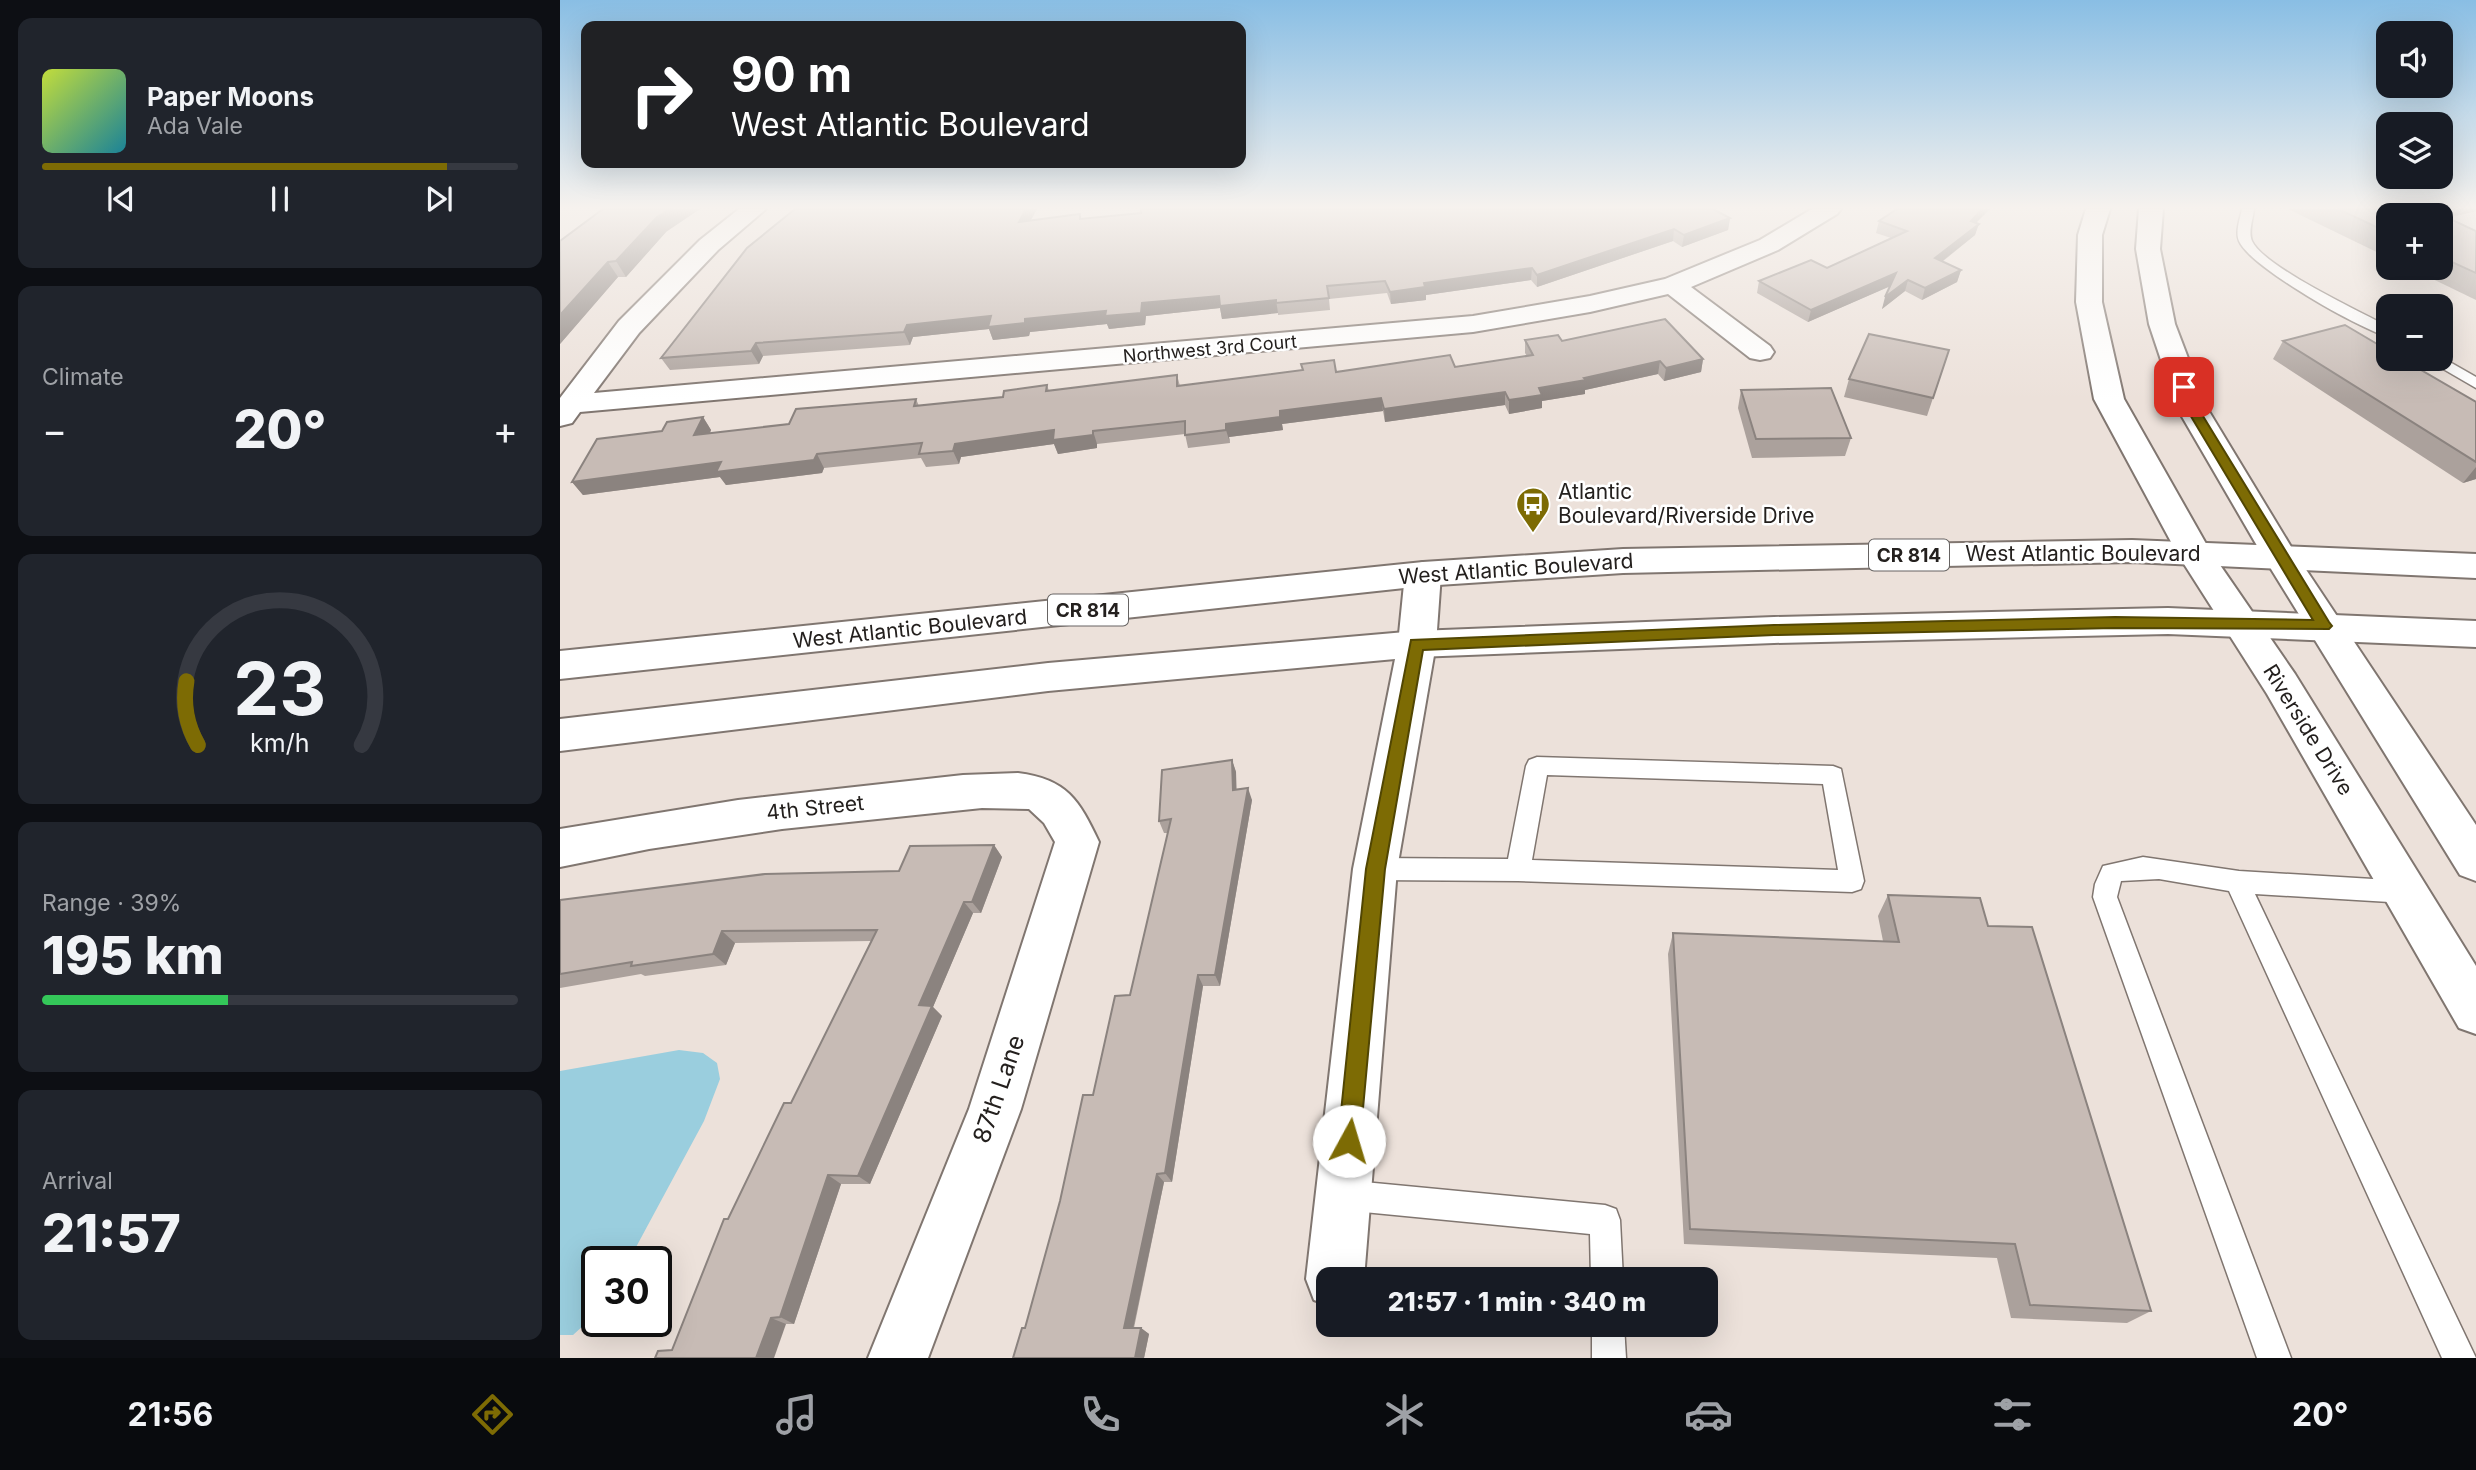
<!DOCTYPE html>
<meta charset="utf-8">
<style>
body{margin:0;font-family:Inter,sans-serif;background:#20242c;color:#f1f3f6;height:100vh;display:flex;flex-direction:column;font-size:26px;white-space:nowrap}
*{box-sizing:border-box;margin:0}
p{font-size:23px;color:#9ea1a6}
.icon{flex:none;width:38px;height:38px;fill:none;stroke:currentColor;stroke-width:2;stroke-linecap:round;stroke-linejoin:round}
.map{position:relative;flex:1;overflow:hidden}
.details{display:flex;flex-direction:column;gap:18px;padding:18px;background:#0d0f14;width:560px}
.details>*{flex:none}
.guide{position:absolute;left:21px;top:21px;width:665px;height:147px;border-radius:14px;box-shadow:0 7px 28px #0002;background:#202124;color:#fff;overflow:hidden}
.fabs{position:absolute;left:1816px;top:21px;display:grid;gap:14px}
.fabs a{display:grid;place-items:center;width:77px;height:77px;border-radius:14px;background:#171b24;box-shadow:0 7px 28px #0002;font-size:35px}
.speed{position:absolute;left:21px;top:1246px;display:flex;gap:14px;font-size:35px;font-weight:700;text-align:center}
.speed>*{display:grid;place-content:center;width:91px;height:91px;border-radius:50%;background:#171b24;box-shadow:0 7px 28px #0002;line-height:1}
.speed .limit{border:4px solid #111;border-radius:10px;background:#fff;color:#111}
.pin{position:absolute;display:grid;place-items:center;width:60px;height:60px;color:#fff;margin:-30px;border-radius:14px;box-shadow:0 4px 10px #0006}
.me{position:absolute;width:77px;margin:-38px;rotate:6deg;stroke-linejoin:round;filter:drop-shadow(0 0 5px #0008)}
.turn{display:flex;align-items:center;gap:24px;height:147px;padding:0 35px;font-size:32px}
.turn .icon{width:91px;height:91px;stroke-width:2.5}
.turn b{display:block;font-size:49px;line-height:60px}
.big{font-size:52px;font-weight:800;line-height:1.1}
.details .widget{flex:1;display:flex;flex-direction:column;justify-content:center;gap:10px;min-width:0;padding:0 24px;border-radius:14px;background:#20242c}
.details .dial{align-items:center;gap:0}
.dial svg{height:182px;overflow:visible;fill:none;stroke:#363941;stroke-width:7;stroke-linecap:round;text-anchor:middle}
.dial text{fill:#f1f3f6;stroke:none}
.song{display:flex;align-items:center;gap:21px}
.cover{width:84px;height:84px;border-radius:10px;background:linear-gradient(135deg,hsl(70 70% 55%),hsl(190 70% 35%))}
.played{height:7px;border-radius:4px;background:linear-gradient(90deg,#7d6b04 85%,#363941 85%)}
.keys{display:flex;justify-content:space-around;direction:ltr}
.heat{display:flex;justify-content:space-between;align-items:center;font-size:38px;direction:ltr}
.charge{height:10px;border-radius:5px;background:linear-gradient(90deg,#34c759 39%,#363941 0)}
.trip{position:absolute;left:756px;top:1267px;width:402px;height:70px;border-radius:14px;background:#171b24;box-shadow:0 7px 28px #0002;font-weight:800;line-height:70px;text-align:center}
.menu{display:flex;height:112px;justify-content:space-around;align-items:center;background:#090b0e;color:#9ea1a6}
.menu .icon{width:49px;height:49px}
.menu .on{color:#7d6b04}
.menu b{font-size:32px;color:#f1f3f6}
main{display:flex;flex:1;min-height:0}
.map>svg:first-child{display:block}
.water{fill:#9acede}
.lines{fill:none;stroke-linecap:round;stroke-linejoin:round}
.service-casing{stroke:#807670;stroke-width:3}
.minor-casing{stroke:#807670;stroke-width:4}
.tertiary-casing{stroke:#807670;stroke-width:4}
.primary-casing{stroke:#807670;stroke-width:4}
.service{fill:#fff;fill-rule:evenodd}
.minor{fill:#fff;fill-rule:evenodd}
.tertiary{fill:#fff;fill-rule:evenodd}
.primary{fill:#fff;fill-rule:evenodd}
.wall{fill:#aba19c}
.shaded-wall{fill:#8b837f}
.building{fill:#c7bbb5;stroke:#8b837f;stroke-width:2}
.route{fill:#7d6b04;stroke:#514603;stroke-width:2}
.labels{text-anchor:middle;stroke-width:5;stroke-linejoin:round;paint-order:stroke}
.far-street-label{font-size:18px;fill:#24201e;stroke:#fff}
.shield{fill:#fff;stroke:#666362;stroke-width:2}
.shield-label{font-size:19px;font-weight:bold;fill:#24201e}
.poi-label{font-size:21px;fill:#24201e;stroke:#fff;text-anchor:start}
.street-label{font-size:21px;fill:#24201e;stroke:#fff}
.near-street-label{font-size:24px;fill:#24201e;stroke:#fff}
</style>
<main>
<section class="details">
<div class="widget">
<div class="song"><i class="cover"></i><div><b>Paper Moons</b><p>Ada Vale</p></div></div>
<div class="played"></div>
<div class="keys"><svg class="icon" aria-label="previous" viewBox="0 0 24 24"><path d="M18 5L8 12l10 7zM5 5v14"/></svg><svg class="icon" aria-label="pause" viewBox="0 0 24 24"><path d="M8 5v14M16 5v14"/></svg><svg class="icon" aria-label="next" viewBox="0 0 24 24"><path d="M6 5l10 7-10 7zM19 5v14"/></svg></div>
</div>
<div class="widget"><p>Climate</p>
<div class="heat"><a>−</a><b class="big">20°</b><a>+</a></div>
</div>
<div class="widget dial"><svg viewBox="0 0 100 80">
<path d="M14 69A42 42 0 1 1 86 69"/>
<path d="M14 69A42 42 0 0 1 9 41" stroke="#7d6b04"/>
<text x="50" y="56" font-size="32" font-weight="700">23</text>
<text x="50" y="72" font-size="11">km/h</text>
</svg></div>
<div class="widget"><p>Range · 39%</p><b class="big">195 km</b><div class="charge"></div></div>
<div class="widget"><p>Arrival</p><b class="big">21:57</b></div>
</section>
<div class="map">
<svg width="1916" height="1358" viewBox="0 0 1916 1358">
<rect width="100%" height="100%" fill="#ece1da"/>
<polygon class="water" points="119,1050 143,1053 157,1063 160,1079 144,1121 68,1262 37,1262 37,1313 13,1335 0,1335 0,1071"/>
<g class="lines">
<g class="service-casing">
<g id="service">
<path d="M1682 209H1694C1693 219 1688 232 1692 241 1704 267 1801 312 1829 327V337C1801 330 1690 267 1679 241 1675 232 1680 219 1682 209Z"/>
<polygon points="1881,357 1916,377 1916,388 1866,359"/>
<path d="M977 757 1273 766 1281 769 1304 881 1301 889 1292 892 958 881 815 880 806 876 803 869 806 862 815 858 948 859 966 766 969 760ZM987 775 1263 784 1278 870 972 860Z"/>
<polygon points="1583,857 1679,871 1846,881 1855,884 1858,892 1855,900 1846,903 1695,894 1916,1358 1882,1358 1669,891 1599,879 1561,881 1557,897 1731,1358 1697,1358 1533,897 1535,884 1543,866"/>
<polygon points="783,1180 1045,1205 1056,1209 1060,1220 1063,1279 1031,1279 1030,1234 783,1210 772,1206 768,1195 772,1184"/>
<polygon points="1032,1325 1064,1325 1066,1358 1032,1358"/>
</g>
</g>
<g class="minor-casing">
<g id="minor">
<polygon points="179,209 206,209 158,250 79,333 34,393 913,316 1030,296 1105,279 1200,240 1252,209 1281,209 1277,214 1218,250 1131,287 1210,346 1214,352 1210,358 1200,360 1190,358 1108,294 1030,312 913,332 20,412 12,423 0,426 0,398 59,321 140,240"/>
<polygon points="863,562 875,566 881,574 876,644 837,869 804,1279 768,1279 768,1305 754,1300 746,1279 793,869 838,644 845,574 851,566"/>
<path d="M458 773C507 779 519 800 539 842L461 1109 368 1358H308L409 1109 495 842 484 823 469 809 422 808 222 829 89 849 0 867V829L178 800 403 775Z"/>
</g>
</g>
<g class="tertiary-casing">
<g id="tertiary">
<polygon points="1526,209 1550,209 1542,235 1542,302 1564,399 1649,549 1735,674 1916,966 1916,1034 1899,1028 1707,694 1617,553 1534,399 1516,302 1518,235"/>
<polygon points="1579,209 1603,209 1600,249 1615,324 1647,408 1733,550 1916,825 1916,881 1900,875 1703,556 1617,408 1589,324 1576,249"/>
</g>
</g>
<g class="primary-casing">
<g id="primary">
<polygon points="1572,540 1916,554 1916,578 1572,562 1063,573 863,586 0,679 0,651 863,562 1063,549"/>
<polygon points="1608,608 1916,621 1916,647 1608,634 1214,643 857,657 488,691 0,751 0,719 488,663 857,631 1214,617"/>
</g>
</g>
<use href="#service" class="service"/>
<use href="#minor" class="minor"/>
<use href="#tertiary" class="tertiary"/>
<use href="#primary" class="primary"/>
</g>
<g class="wall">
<polygon points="235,209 477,209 471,220 521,219 1170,218 1168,230 1122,247 1113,241 977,287 971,280 866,295 866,300 831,304 827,293 769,299 770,310 718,315 718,313 662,319 660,308 586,316 585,325 549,329 547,324 470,332 469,336 433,340 429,329 353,337 350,345 203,356 199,364 110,370 101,358"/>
<polygon points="1728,209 1916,209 1916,211 1888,218 1916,231 1916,300 1850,268 1881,268 1881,215 1829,215 1829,258"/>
<polygon points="1319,221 1417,223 1415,235 1382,262 1401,270 1397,282 1362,300 1345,291 1322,309 1330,286 1248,322 1197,293 1199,281 1267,268 1331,238 1316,233"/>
<polygon points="106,232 66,277 58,277 0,344 0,241"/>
<polygon points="965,340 1002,341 1143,359 1141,372 1104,381 1098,374 1025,390 1025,394 982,401 982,408 949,414 945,405 825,422 823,411 722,424 723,430 669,437 670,443 628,448 625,434 537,444 537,448 498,454 494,444 401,457 399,464 366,467 361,458 264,468 262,473 166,485 160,477 23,495 12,482 102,431 143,417 151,430 150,433 229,424 356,399 359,406 443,397 487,385 489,391 617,375 620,386 776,372 895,367 967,356 965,353"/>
<polygon points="1723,341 1916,402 1916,479 1903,483 1713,359"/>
<polygon points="1389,350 1367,416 1284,397 1289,379"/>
<polygon points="1181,390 1291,438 1285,456 1192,458 1178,408"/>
<polygon points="672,760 676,772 676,790 692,800 660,986 643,986 612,1182 604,1182 574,1328 581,1328 589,1334 584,1358 453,1358 465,1328 570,995 608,833 604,833 599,821"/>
<polygon points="434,845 442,857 421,913 413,913 373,1007 382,1016 310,1184 281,1184 234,1324 226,1324 112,1350 168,1219 231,1103 311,941 175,943 166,965 85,976 81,974 0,988 0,900 339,871"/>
<polygon points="1328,895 1428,926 1591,1311 1567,1323 1451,1318 1437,1258 1124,1244 1108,954 1113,933 1323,941 1318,916"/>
</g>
<g class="shaded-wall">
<polygon points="110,209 140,209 106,232 66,277 56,261 97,217"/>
<polygon points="466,209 477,209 463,234 459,222"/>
<polygon points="1422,209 1430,209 1407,232 1411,221"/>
<polygon points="1863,209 1916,209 1916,211 1881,219"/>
<polygon points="1170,218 1168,230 1122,247 1124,235"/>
<polygon points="1419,224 1415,235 1371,270 1375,258"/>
<polygon points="1114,229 1113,241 977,287 977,275"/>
<polygon points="48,262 58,277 0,344 0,315"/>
<polygon points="972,268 971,280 866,295 866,300 831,304 830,292 864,283"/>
<polygon points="1401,270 1397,282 1362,300 1365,288"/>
<polygon points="1336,273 1333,285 1248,322 1251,310"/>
<polygon points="1348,280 1345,291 1322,309 1325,297"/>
<polygon points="659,296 716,300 718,313 662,319 660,308 586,316 585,325 549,329 547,324 470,332 469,336 433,340 429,329 353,337 350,345 344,332 347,325 431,316 465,319 582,303"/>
<polygon points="196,343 203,356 199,364 191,351"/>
<polygon points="1143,359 1141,372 1104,381 1106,368"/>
<polygon points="1100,361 1098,374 1025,390 1025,394 982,401 982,408 949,414 949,400 979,388"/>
<polygon points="945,392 945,405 825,422 824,409"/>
<polygon points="821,398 823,411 722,424 723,430 669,437 670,443 666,430 666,424 720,411"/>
<polygon points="143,417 151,430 143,448 134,435"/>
<polygon points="494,430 533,431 537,444 537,448 498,454 494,444 401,457 399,464 393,451 395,444"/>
<polygon points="257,454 264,468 262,473 166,485 160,477 23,495 12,482 161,462"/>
<polygon points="1916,467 1916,479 1903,483"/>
<polygon points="672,760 676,772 677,803 673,790"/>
<polygon points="688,788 692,800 660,986 655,975"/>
<polygon points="434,845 442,857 421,913 412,902"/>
<polygon points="404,902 413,913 373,1007 382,1016 310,1184 298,1176 359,1005"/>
<polygon points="162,931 175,943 166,965 153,954"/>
<polygon points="638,975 643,986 612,1182 605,1173"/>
<polygon points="597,1174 604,1182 572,1334 564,1328"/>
<polygon points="268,1175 281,1184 234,1324 220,1317"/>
<polygon points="211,1318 226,1324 214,1358 196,1358"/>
<polygon points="581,1328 589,1334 584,1358 575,1358"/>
</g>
<g class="building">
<polygon points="43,209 110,209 97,217 56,261 48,262 0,315 0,241"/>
<polygon points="235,209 466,209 459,222 520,214 520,219 581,213 581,209 1153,209 1170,218 1124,235 1114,229 977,275 972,268 864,283 865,287 830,292 825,281 767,286 769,298 716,303 716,300 660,306 659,296 582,303 581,313 545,316 546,311 465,319 465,323 428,327 431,316 347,325 344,332 196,343 191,351 101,358 187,248"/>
<polygon points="1337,209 1422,209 1411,221 1419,224 1375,258 1401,270 1365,288 1348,280 1325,297 1336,273 1251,310 1199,281 1251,260 1267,268 1347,231 1319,221"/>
<polygon points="1778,209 1869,209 1916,231 1916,273 1881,257 1881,215 1829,215 1829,233"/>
<polygon points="1105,319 1143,359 1106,368 1100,361 1024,378 1026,380 979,388 982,395 949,400 945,392 824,409 821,398 720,411 720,417 666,424 666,430 625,435 625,421 533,431 533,435 493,440 494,430 395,444 393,451 359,454 362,443 257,454 254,460 156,472 161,462 12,482 37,439 102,431 107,422 143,417 134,435 229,424 236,409 356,399 354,406 443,397 444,391 487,385 486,391 617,375 617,386 743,370 741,364 774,360 776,372 890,355 895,367 973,355 965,340 998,335 1002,341"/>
<polygon points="1785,325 1829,351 1829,359 1842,359 1916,402 1916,462 1723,341"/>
<polygon points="1309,334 1389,350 1373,398 1289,379"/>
<polygon points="1271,388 1291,438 1196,439 1181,390"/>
<polygon points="672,760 673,790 688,788 655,975 638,975 605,1173 597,1174 564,1328 581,1328 575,1358 453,1358 462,1328 465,1328 500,1201 523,1095 533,1095 555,996 570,995 611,819 599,821 602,770"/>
<polygon points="434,845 412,902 404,902 359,1005 372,1006 298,1176 268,1175 220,1317 211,1318 196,1358 95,1358 98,1351 112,1350 164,1219 168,1219 224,1103 231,1103 317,930 162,931 153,954 71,966 72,962 0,974 0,900 205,874 339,871 350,846"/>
<polygon points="1328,895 1420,898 1428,926 1472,927 1591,1311 1470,1305 1455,1244 1130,1229 1113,933 1339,942"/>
</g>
<linearGradient id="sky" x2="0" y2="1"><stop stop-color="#89bee4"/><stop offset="0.52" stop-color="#f6f2ee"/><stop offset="1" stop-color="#f6f2ee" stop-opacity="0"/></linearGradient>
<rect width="1916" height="399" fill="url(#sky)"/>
<polygon class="route" points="1624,383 1630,387 1638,408 1769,622 1772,626 1769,629 1555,628 1214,635 863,650 825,869 800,1141 797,1148 789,1152 781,1148 778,1141 806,869 851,640 1214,625 1555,617 1753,620 1626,408 1618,387"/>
<defs>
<g id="bus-pin" transform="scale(1.75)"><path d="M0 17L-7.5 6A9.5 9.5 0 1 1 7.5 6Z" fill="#7d6b04" stroke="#fff"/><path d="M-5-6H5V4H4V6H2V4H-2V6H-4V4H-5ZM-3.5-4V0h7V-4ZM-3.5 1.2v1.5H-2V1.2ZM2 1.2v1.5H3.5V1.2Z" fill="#fff"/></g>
</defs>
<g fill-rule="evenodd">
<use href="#bus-pin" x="973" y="504"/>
</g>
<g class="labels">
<g class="far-street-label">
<text transform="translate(650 349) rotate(-5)" y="6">Northwest 3rd Court</text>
</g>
<g class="shield">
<rect x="1309" y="539.5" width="80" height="31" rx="5"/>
<rect x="488" y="594.5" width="80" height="31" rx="5"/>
</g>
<g class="shield-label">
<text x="1349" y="562">CR 814</text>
<text x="528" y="617">CR 814</text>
</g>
<g class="poi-label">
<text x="998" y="499">Atlantic<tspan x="998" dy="24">Boulevard/Riverside Drive</tspan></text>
</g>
<g class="street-label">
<text x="1523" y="561">West Atlantic Boulevard</text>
<text transform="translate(956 569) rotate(-4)" y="7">West Atlantic Boulevard</text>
<text transform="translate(350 629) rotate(-6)" y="7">West Atlantic Boulevard</text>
<text transform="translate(1748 730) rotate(58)" y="7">Riverside Drive</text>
<text transform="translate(255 808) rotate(-6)" y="7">4th Street</text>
</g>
<g class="near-street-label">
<text transform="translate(439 1089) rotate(-71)" y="8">87th Lane</text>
</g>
</g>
</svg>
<div class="fabs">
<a><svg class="icon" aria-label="sound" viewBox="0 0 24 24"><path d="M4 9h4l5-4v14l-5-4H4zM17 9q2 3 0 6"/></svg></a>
<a><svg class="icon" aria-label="layers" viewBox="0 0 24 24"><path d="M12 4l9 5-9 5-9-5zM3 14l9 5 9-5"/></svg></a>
<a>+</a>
<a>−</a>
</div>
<div class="speed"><div class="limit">30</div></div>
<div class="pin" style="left:1624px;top:387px;background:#d93025"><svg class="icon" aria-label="arrive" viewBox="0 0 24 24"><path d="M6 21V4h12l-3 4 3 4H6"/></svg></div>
<svg class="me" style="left:789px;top:1141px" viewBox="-20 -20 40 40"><circle r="19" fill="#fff"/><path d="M0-13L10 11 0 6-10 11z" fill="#7d6b04"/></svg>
<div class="trip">21:57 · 1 min · 340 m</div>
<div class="guide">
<div class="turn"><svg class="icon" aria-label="right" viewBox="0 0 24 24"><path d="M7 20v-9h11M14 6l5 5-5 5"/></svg><div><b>90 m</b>West Atlantic Boulevard</div></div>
</div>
</div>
</main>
<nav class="menu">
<b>21:56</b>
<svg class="icon on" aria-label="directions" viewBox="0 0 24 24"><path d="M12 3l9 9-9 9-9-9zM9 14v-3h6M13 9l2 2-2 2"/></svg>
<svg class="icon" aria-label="music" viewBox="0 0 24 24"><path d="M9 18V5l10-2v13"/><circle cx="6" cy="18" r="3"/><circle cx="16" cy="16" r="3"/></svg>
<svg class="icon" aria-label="phone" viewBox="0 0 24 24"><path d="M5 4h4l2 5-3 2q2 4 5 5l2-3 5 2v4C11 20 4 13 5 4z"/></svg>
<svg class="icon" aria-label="climate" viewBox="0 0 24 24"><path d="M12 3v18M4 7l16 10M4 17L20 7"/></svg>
<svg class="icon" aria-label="car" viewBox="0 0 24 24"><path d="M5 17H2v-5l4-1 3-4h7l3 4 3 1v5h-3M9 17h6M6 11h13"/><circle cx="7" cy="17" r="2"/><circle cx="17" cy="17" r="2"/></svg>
<svg class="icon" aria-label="filters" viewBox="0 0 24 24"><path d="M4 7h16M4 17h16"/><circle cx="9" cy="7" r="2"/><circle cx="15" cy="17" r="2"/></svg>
<b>20°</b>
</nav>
